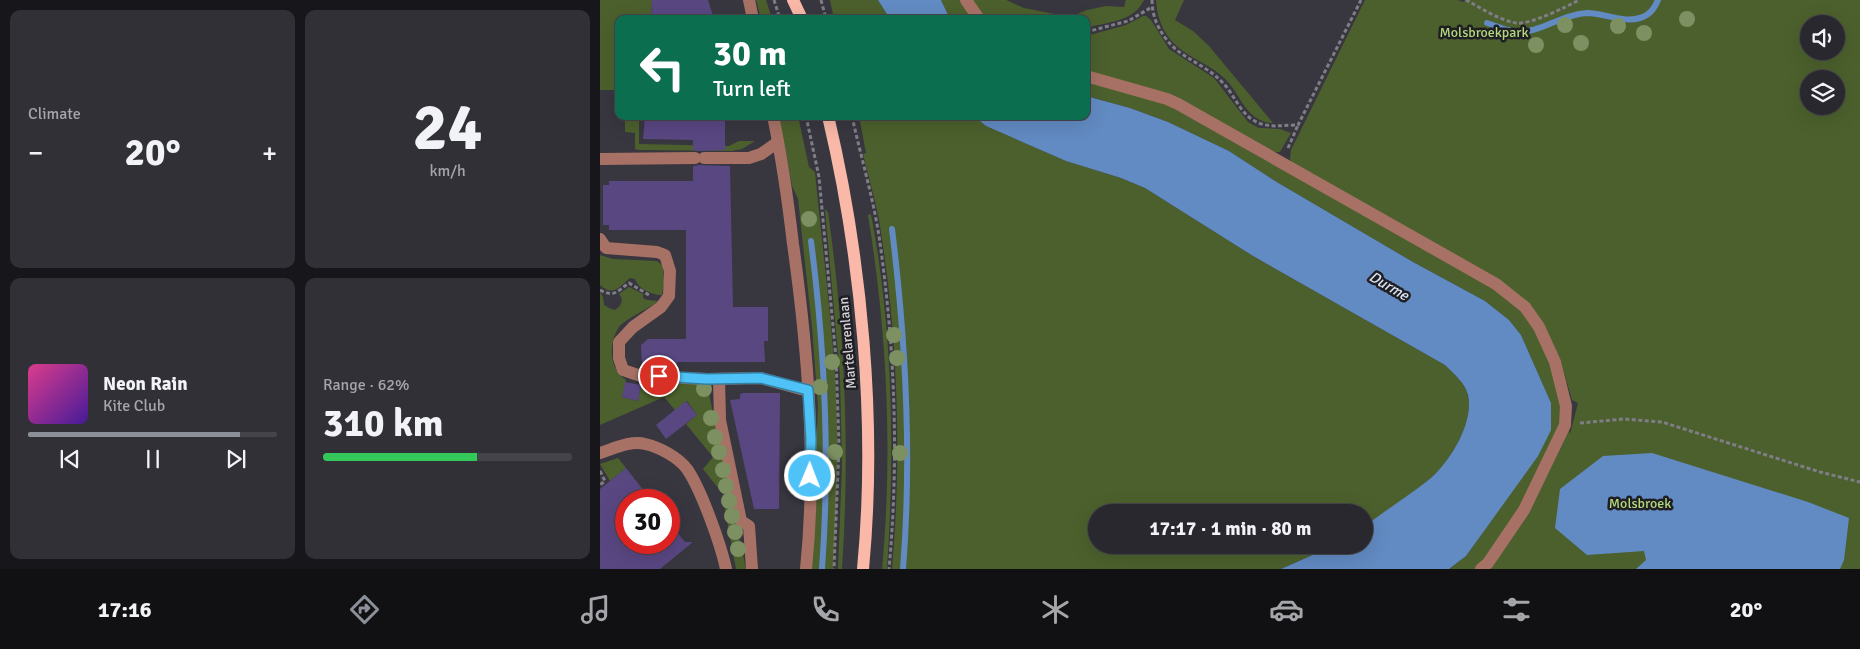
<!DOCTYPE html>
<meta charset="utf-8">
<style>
body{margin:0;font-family:Signika,sans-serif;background:#323037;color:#f1f3f6;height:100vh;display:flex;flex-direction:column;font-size:19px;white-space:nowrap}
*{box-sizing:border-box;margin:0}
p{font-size:16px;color:#a5a6aa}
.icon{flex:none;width:28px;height:28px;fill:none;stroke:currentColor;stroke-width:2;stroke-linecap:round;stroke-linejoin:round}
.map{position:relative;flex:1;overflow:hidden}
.details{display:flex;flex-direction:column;gap:10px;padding:10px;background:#17161a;width:600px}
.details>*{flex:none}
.guide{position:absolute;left:15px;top:15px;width:475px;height:105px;border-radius:10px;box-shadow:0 5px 20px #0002,0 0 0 1px #46444b;background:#0b6e4f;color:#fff;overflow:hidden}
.buttons{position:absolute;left:1200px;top:15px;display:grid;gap:10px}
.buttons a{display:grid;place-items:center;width:45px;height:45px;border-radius:50%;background:#2a282f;box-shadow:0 5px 20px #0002,0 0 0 1px #46444b;font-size:25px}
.speed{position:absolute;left:15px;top:489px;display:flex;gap:10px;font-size:25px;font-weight:700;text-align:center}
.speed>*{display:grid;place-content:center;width:65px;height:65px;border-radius:50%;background:#2a282f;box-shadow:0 5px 20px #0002,0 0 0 1px #46444b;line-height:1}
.speed .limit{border:8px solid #d22;background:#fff;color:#111}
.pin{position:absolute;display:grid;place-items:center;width:42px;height:42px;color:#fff;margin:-21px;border:2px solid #fff;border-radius:50%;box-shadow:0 1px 5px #0007}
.me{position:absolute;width:55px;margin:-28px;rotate:1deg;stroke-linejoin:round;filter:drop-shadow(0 0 4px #0008)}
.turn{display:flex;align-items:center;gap:18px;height:105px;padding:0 15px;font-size:22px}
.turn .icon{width:65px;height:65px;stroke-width:2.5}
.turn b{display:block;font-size:35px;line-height:42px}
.big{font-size:38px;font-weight:700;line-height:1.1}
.details .card{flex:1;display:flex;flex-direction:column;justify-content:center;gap:8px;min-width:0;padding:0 18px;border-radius:10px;background:#323037}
.details .dial{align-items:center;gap:0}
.dial b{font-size:65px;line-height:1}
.song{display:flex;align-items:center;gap:15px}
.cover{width:60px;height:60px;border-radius:8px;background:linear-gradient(135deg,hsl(330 70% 55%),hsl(260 70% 35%))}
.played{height:5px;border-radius:2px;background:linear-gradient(90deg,#8c9099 85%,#46444b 85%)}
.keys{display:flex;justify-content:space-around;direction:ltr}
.heat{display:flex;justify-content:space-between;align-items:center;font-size:28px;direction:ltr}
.charge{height:8px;border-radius:4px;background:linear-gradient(90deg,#34c759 62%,#46444b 0)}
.details .tiles{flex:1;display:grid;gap:10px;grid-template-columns:repeat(2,1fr)}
.trip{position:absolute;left:488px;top:504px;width:285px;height:50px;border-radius:25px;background:#2a282f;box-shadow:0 5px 20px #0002,0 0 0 1px #46444b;font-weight:700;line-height:50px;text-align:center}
.menu{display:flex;height:80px;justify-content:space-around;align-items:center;background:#111013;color:#a5a6aa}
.menu .icon{width:35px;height:35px}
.menu .on{color:#8c9099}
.menu b{font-size:22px;color:#f1f3f6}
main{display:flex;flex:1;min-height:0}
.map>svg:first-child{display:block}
.green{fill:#4c602d;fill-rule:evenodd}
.water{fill:#628bc3}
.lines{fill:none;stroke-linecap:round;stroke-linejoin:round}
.stream{stroke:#628bc3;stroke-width:6}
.building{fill:#594782}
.path{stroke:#7f7d85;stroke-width:3;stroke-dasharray:4 2.5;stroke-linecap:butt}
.minor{stroke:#a77265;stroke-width:12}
.major{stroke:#f9b8a8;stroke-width:12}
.tree{fill:#7c9061}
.route-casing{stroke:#337fa1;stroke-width:12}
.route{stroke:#4fc3f7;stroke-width:9}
.labels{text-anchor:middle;stroke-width:5;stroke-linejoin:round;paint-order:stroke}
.park-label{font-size:14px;fill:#b3d97d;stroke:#1f1e23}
.street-label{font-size:14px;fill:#d5d4da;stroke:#1f1e23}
.water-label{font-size:15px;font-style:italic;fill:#d8e4f4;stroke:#1f1e23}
</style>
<main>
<section class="details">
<div class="tiles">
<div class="card"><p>Climate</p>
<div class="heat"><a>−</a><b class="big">20°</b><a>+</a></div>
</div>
<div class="card dial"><b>24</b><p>km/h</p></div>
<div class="card">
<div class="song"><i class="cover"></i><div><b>Neon Rain</b><p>Kite Club</p></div></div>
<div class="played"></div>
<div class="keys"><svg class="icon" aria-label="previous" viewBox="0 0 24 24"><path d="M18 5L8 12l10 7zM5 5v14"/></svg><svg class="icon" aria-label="pause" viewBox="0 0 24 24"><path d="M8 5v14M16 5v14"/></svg><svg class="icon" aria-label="next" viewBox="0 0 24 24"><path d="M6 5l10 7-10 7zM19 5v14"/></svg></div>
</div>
<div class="card"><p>Range · 62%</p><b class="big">310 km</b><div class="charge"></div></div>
</div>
</section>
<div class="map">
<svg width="1260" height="569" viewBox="0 0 1260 569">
<rect width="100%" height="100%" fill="#38363f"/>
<g class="green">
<polygon points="0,0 52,0 51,19 19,19 19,90 0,90"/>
<polygon points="156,0 166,0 172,19 161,19"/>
<polygon points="230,0 278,0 290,19 234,19"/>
<polygon points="341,0 360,0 373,19 350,19"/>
<path d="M372 0H406L424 8 470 17 487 10 506 6 524 7 526 0H544C534 22 507 22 486 28V19H406L398 15 402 19H385Z"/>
<path d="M556 0H584L575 20 593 31 609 46 673 123C648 122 642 99 629 83 612 63 586 59 570 39 561 28 557 15 556 0Z"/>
<path d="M765 0H858L863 2 865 0H1260V569H849L866 556 897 512 951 403 921 335 909 320 885 301 813 262 675 181 629 151 568 122 530 108 486 96V81L568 105 894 289 924 313 936 331 959 387 970 434 978 403 972 400 960 359 937 314 692 163 690 159 691 150ZM1209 24H1236V51H1209ZM1209 79H1236V106H1209Z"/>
<polygon points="543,16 546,16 551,20 569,49 614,78 648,122 659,128 680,129 691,133 680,152 674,152 640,133 486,71 486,36 526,25"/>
<polygon points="25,116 39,116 39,144 129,146 139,141 155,141 142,149 132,151 38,150 35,149 35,133 25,132"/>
<path d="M179 116H198L209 167 215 172C221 235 229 297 234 361 239 429 238 500 233 569H211L218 407 212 327 198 199 192 186Z"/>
<path d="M259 116H374L386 126 466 161 521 178 545 188 653 256 845 365C854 374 865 383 868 396 874 422 851 460 832 477 811 495 786 510 764 527V512H496V545H735L681 569H292C302 456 298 332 279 220 275 198 268 176 263 154L266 153Z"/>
<path d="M225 209 228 212C245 331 250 449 242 569H238L242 465 240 376Z"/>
<path d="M271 214C293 330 295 451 287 569H282C293 452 287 331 268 215Z"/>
<path d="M0 255 13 259 57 261 63 266 64 282 62 295C53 295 38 289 35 279L30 278C19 287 13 297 0 285Z"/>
<path d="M29 287 43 294V298L47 300 59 301C51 307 24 320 19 327 8 344 9 369 26 380L22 397 38 401 41 385 104 383 108 389 146 569H136L125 510 126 498 103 469 113 457 86 424 97 415 87 401 75 410 64 397 0 425V292L3 297 4 305 11 309 15 310C22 305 24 300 19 294Z"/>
<polygon points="18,458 26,468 10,481 0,464"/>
</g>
<g class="water">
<polygon points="278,0 341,0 350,19 290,19"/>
<path d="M486 96 530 108 568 122 629 151 675 181 813 262 885 301 909 320 921 335 951 403V430L938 456 866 556 849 569H681L735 545H764V527C785 510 812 494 832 477 851 460 874 422 868 395 865 383 854 374 845 365L653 256 545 188 521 178 466 161 386 126 374 116H486Z"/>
<polygon points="1052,453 1208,502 1249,518 1244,560 1240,569 1036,569 1046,560 1044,551 987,555 955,528 960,489 1003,456"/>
</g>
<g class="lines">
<g class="stream">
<path d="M887 23C897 26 906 31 916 32 941 33 962 14 987 13 1004 13 1022 23 1040 18 1050 15 1054 9 1058 0"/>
<path d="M292 229C306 342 312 455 303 569"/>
<path d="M211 241C225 350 230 460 222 569"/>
</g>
</g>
<g class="building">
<polygon points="52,0 108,0 114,19 51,19"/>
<polygon points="45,116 125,116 125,150 99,151 93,150 93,140 43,139"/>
<polygon points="100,165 130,166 133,307 168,307 168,341 164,341 165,362 78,362 71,369 42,368 41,345 48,339 86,339 86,230 9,230 9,225 3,225 3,185 9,185 9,181 93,181 93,166"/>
<polygon points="25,382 41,385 38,401 22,397"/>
<polygon points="142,393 180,393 179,509 154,509 130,400 140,399 140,394 142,394"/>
<polygon points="86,401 97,415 66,439 56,425"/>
<polygon points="26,468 51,500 26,500 26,542 69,542 69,522 85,542 93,542 60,569 0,569 0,489"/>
</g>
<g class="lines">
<g class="path">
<polyline points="174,0 180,19"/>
<polyline points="221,0 226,19"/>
<path d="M552 0C552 9 554 18 558 26 575 60 601 59 624 84 634 95 640 112 653 120 667 129 682 125 698 125L761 0"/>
<path d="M866 0C881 8 899 20 916 23 930 25 966 7 979 0"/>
<polyline points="486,32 528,21 552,7"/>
<polyline points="206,116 219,177 236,358 239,445 234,569"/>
<path d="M252 116C261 158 274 200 280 243 295 349 299 461 289 569"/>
<polyline points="688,148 698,125"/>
<path d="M0 290C15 298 17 291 29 283L49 295"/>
<polyline points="980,423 1024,419 1062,422 1220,472 1260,482"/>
<polyline points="0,471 5,481 0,485"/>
</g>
<g class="minor">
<polyline points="149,0 153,19"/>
<polyline points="366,0 379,19"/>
<polyline points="486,76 567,99 578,104 896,284 925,307 939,327 955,362 966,406 965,425 924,510 888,563 881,569"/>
<path d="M173 116C182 159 188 201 193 244 208 351 217 461 206 569"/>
<polyline points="104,158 149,158 161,154 178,142"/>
<polyline points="0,159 95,158"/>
<polyline points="0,239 6,248 57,252 65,255 70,271 69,296 61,307 33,327 19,342 19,358 23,370 41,376 107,379 161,378 208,391"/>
<polyline points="119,379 120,420 141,521 149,526 152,569"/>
<path d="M0 453C13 449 31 440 45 444 59 447 78 457 87 469 101 489 121 545 126 569"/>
</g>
<g class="major">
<polyline points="193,0 202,19"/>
<path d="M228 116C262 259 277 423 263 569"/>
</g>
</g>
<g class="tree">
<circle cx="1087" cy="19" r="8"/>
<circle cx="965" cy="25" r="8"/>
<circle cx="1018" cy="26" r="8"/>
<circle cx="1044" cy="33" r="8"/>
<circle cx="981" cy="43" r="8"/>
<circle cx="936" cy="45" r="8"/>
<circle cx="209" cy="219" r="8"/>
<circle cx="294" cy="335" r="8"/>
<circle cx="297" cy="358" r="8"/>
<circle cx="232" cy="362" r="8"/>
<circle cx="220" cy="387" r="8"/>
<circle cx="104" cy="389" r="8"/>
<circle cx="111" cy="418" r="8"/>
<circle cx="115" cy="437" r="8"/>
<circle cx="119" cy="452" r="8"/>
<circle cx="235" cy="452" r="8"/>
<circle cx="300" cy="453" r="8"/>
<circle cx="123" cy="470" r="8"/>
<circle cx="126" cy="486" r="8"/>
<circle cx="129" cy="501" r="8"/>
<circle cx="132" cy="516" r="8"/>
<circle cx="135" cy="532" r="8"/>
<circle cx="138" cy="549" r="8"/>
</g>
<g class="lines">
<g class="route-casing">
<polyline id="route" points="59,376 107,379 161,378 208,390 211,439 210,476"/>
</g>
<use href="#route" class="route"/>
</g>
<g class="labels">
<g class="park-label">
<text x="884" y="37">Molsbroekpark</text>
<text x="1040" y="508">Molsbroek</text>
</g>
<g class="street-label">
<text transform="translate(247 343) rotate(-95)" y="5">Martelarenlaan</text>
</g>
<g class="water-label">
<text transform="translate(789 286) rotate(30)" y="5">Durme</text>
</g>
</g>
</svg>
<div class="buttons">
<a><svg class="icon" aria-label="sound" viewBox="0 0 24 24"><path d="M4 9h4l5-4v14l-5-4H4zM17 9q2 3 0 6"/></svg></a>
<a><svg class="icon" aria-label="layers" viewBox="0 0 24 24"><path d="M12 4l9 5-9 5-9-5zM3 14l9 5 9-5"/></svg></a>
</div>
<div class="speed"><div class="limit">30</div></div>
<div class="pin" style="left:59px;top:376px;background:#d93025"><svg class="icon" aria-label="arrive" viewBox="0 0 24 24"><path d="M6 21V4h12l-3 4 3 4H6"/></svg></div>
<svg class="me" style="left:210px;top:476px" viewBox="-20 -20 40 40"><circle r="17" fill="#4fc3f7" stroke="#fff" stroke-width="3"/><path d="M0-11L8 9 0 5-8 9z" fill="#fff"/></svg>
<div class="trip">17:17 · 1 min · 80 m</div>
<div class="guide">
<div class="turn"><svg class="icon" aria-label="left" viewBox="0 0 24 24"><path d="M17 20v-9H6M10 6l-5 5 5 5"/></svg><div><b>30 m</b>Turn left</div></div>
</div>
</div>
</main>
<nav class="menu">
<b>17:16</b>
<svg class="icon on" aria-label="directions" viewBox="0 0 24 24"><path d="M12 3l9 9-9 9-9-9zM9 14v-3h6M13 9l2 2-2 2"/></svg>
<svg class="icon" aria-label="music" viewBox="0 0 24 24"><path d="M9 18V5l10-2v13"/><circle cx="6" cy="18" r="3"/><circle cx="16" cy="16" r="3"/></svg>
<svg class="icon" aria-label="phone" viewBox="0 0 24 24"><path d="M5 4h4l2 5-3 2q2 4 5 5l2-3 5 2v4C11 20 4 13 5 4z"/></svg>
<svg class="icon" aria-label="climate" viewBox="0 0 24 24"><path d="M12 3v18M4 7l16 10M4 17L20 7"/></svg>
<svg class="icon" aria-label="car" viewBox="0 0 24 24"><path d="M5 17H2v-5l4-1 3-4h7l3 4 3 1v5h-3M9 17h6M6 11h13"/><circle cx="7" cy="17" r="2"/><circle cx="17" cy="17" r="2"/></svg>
<svg class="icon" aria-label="filters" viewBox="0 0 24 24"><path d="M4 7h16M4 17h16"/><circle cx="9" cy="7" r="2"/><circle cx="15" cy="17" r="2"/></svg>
<b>20°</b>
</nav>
